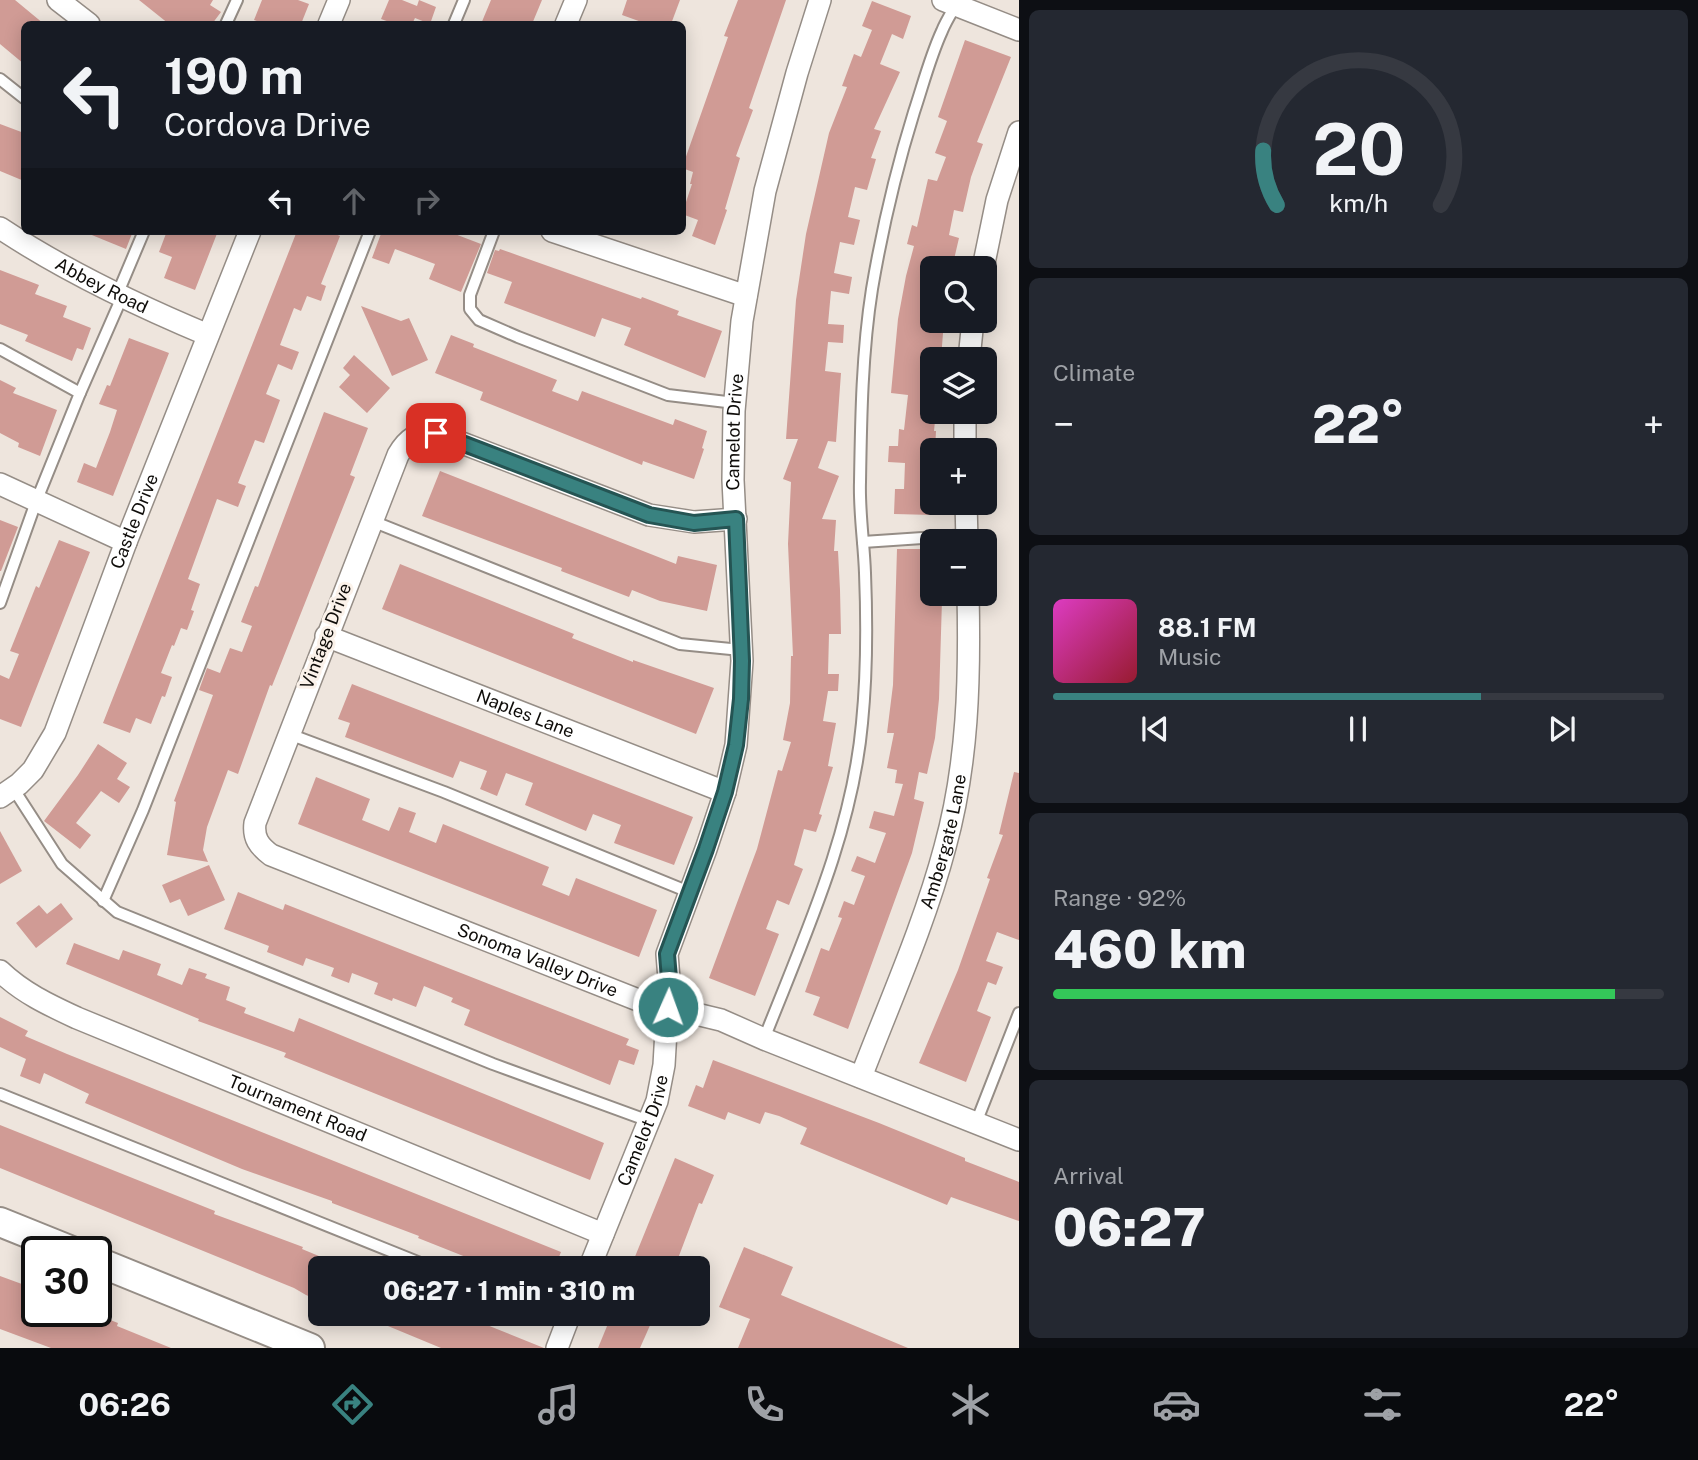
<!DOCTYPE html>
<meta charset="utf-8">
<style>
body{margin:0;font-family:"Public Sans",sans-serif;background:#242831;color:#f1f3f6;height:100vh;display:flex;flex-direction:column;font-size:26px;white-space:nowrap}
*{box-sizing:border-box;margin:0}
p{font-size:23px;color:#9ea1a6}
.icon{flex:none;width:38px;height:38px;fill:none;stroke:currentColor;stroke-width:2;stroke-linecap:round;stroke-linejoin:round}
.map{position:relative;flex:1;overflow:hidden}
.panel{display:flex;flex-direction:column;gap:10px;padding:10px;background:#0d0f14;width:679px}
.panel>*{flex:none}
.banner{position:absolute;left:21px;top:21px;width:665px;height:214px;border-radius:10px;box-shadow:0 4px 18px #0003;background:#171b24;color:#f1f3f6;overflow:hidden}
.tools{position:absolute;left:920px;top:256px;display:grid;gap:14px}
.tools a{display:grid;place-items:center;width:77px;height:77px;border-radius:10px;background:#171b24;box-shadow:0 4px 18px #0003;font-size:35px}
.speed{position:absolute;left:21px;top:1236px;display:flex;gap:14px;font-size:35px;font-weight:700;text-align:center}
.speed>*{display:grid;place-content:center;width:91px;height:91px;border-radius:50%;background:#171b24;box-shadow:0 4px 18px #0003;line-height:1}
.speed .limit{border:4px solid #111;border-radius:10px;background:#fff;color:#111}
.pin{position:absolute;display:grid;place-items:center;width:60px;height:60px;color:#fff;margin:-30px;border-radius:14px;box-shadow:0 4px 10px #0006}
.me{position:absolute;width:77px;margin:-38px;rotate:2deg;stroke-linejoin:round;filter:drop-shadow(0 0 5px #0008)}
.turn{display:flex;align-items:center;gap:24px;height:147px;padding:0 28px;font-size:32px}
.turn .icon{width:91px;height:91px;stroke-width:2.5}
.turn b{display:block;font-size:49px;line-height:60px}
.lanes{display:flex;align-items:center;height:66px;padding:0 28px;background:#0003;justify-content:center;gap:35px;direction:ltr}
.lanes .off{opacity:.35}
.big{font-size:52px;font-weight:800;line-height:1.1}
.panel .tile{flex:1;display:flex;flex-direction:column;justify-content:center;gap:10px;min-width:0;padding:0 24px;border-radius:10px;background:#242831}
.panel .dial{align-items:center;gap:0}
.dial svg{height:182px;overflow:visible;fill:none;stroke:#363941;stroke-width:7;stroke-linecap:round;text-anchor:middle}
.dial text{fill:#f1f3f6;stroke:none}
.song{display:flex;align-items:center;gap:21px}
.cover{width:84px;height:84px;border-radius:10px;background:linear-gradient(135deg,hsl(310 70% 55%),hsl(350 70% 35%))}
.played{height:7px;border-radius:4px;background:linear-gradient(90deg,#398280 70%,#363941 70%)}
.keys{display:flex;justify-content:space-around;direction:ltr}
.heat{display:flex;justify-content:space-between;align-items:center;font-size:38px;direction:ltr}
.charge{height:10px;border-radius:5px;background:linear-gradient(90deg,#34c759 92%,#363941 0)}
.trip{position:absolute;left:308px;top:1256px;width:402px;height:70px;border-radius:10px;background:#171b24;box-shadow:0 4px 18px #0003;font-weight:800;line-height:70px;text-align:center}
.dock{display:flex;height:112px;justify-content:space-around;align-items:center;background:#090b0e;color:#9ea1a6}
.dock .icon{width:49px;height:49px}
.dock .active{color:#398280}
.dock b{font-size:32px;color:#f1f3f6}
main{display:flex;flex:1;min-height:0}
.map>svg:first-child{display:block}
.building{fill:#d09b95}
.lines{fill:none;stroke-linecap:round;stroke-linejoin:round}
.lane-casing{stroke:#958d86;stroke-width:14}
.street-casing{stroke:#958d86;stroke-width:24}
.secondary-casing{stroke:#958d86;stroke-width:32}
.lane{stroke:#fff;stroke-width:10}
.street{stroke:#fff;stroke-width:21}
.secondary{stroke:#fff;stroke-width:28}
.route-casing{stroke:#255453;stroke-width:18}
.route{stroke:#398280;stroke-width:12}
.labels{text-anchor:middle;stroke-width:6;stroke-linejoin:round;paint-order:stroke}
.street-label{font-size:18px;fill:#0f0d0a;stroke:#fbf2ea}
</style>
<main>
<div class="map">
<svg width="1019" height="1348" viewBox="0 0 1019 1348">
<rect width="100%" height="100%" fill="#eee5dd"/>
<g class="building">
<polygon points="0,0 15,0 44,24 24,24 24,64 0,44"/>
<polygon points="139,0 213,0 210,5 221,12 212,24 169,24"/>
<polygon points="262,0 298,0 309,4 301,24 265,24 254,20"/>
<polygon points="389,0 402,0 417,6 419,0 436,7 430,24 415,18 412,24 395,24 381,19"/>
<polygon points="491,0 542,0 532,24 481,24"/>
<polygon points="627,0 680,0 671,24 647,24 622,15"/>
<polygon points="738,0 786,0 749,108 753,110 736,156 740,158 725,209 727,210 715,245 692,236 698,220 682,214 692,184 690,184 693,172 682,168 728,37 724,36"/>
<polygon points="872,1 911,16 903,39 892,34 880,64 900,72 874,129 881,131 871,158 876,159 867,190 855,187 848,217 860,220 854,245 840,242 834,273 852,277 849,294 831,291 828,324 844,325 843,343 828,342 825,371 841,373 836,442 828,441 818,468 839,476 822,519 836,520 834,551 838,551 840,590 841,634 829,634 828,674 839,674 838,691 828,691 823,721 836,723 828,766 833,767 819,814 822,815 816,832 804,829 794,865 803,869 789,905 777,900 766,929 779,934 755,996 709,978 757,849 778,770 782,771 791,742 783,740 790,703 791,656 793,656 788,544 791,482 783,479 798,439 786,439 796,300 806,234 829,133 847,87 842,86 854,54 861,57 872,30 862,26"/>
<polygon points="965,40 1011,57 977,142 983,144 971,177 963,212 954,210 949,235 959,238 952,268 933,268 933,320 944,320 941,359 933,359 933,411 936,411 934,431 936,431 935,450 933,450 933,515 894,514 895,489 904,489 905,463 888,462 889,446 898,446 899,429 904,430 908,395 891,393 898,319 906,276 914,246 907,244 912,225 917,227 928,179 937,181 946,157 935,153 947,121 938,117"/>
<polygon points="0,124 24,133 24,181 0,171"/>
<polygon points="82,231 133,231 126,249"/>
<polygon points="167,231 218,231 195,290 164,278 172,257 159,252"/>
<polygon points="297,231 328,231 340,236 321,284 326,286 321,301 307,296 301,311 294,308 280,345 299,352 292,370 278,364 266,394 280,400 264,443 255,440 238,483 246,486 238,507 217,499 188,579 200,584 191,610 194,611 187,630 181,628 174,646 172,645 161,673 172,677 165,697 162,696 151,724 136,718 130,733 103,723"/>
<polygon points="382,231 447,231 481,244 461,292 429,279 435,264 395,249 389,264 372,258"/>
<polygon points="500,249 641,299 642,297 679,311 677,315 722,331 705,378 624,345 631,328 602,318 595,337 504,303 512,282 487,273 495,250 499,251"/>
<polygon points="0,270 39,285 35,294 67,306 63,317 91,328 83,350 77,348 72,361 25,341 28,335 0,324"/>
<polygon points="361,306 401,321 409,318 428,360 392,376"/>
<polygon points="451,335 474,344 473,347 557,380 552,391 578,401 582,391 673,425 675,419 707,431 702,448 704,449 694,479 643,461 642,465 480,400 483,392 435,373"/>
<polygon points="129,338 169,353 113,496 77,482 84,463 96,468 110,432 117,410 99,404 107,385 110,386"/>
<polygon points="354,355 390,388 367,413 339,387 350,375 343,368"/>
<polygon points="0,380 16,388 13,393 57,410 40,456 18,447 19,443 0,433"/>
<polygon points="324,412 368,428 350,475 355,477 272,686 270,685 238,774 228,770 207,827 203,850 208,862 167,855 176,802 174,801 213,695 199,690 207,668 220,673 230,648 242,652 252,626 241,622 255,586 258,587"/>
<polygon points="440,471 676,564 678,556 717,565 707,611 660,601 632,590 629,597 561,571 562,568 422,516"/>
<polygon points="0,520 18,527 1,571 0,571"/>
<polygon points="59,540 90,552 21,727 0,719 0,675 9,679 19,654 10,651 36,586 39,588"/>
<polygon points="897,549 929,549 929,562 933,562 933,600 942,600 939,699 935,738 927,774 919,772 914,799 924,802 912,853 848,1029 813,1015 820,997 805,992 821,948 829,951 842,918 838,917 844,901 854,905 865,876 851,871 857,856 875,863 886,833 869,828 874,811 894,816 903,784 895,783 897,770 887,768 894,733 887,733 893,685"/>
<polygon points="400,564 574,634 572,638 633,662 633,660 714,688 696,734 382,609"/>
<polygon points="352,684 693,817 674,865 614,843 621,825 593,814 586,831 525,805 533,783 506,773 497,796 480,789 487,771 460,761 453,778 345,737 350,723 338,719"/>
<polygon points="98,744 127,763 117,779 130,787 119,803 101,791 76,823 91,835 80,849 44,821 78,775"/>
<polygon points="1014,772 1019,773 1019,940 997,932 986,961 1003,967 996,985 988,982 977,1011 991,1017 966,1082 919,1063 958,970 990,879 987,878 1003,835 999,834"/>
<polygon points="316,777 370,799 362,820 389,831 399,807 416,813 409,832 436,843 443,824 549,867 542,885 569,896 576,878 657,910 639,957 298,824"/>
<polygon points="0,831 22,871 0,884"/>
<polygon points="209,865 225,900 188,916 180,899 170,903 162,885"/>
<polygon points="238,892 283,910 285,904 629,1039 626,1045 639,1050 634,1065 619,1060 610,1085 464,1025 470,1010 451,1002 453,998 424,986 416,1007 393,998 392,1001 374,994 378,983 352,973 349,983 331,976 334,968 306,958 303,966 267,952 269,946 224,929"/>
<polygon points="61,903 73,919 36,948 16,923 39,905 47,914"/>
<polygon points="74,943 119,960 123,950 161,964 157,975 182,985 189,968 207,974 205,978 230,987 226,1000 246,1008 244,1013 294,1032 299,1018 604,1143 590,1180 284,1057 286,1053 198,1021 199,1019 66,964"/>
<polygon points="0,1017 28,1031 25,1036 67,1054 561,1252 554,1269 496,1269 418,1238 419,1236 332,1203 332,1201 242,1169 85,1103 89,1094 44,1073 40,1084 20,1076 26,1059 0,1047"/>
<polygon points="713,1060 879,1123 965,1158 965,1161 1019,1182 1019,1221 951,1197 947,1205 800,1144 807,1128 779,1116 765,1112 760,1124 728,1112 725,1120 688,1106 696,1085 703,1088"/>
<polygon points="0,1125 215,1211 214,1214 303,1247 302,1249 350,1269 320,1269 320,1301 306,1295 294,1288 0,1168"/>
<polygon points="675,1158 714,1175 702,1204 699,1203 674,1269 630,1269"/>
<polygon points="744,1247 793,1267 781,1295 908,1348 738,1348 750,1319 719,1307"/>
<polygon points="0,1276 30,1287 29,1290 37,1293 37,1311 87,1311 118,1323 117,1326 171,1348 51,1348 0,1329"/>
<polygon points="359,1314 470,1314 478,1318 477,1321 544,1348 441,1348"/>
<polygon points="612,1314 655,1314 640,1348 598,1348"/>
</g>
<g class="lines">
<g class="lane-casing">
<g id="lane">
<polyline points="226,24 237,0"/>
<polyline points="454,24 464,0"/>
<polyline points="0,79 24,98"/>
<polyline points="494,231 470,295 470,309 479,320 518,337 668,395 735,403"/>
<polyline points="117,295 144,231"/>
<polyline points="0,349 80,393 36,502 0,603"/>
<polyline points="80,393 122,297"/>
<polyline points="372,521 680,644 741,650"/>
<polyline points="863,542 967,535"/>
<polyline points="289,734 444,792 689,892"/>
<polyline points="13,788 62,864 117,912 493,1064 649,1121"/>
<polyline points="103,901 143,810 370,231"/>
<path d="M764 1039C804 937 852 834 862 723 867 673 867 623 865 573 864 543 859 512 860 482 861 418 862 352 872 289 882 230 896 170 914 112 923 85 930 57 942 31 946 21 952 12 957 3"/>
<polyline points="0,1094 435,1269"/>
<polyline points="976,1123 1019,1013"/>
<polyline points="548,1314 567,1321"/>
</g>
</g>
<g class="street-casing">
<g id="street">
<polyline points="58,0 89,24"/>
<polyline points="943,0 1019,30"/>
<polyline points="329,24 339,0"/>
<polyline points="566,24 576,0"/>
<path id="s1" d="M0 228C65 271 136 305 208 335"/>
<polyline points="552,231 746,296"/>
<polyline points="983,268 997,200 1019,132"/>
<polyline points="969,359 973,320"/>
<polyline points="965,450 965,411"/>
<polyline points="0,484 126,542"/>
<polyline points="966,502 967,541"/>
<path id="s2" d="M736 519 694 522 649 515 436 433C417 432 407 439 398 455L255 823C253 838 259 846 271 855L638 1000 721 1020 764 1039 1019 1140"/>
<path id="s3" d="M326 636 725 792"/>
<path id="s4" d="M0 797 19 784 33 770 55 733 126 542 250 231"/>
<path id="s5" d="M0 971C23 993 49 1005 77 1018L603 1234"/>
<path id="s6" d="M861 1077C890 1001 924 926 945 847 968 764 970 679 968 593"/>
<path id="s7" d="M589 1269 657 1101 664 1065 669 979 667 954 706 849 725 792 736 745 742 661 733 480 734 411 742 321 765 191 797 73 820 0"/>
<polyline points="557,1348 570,1314"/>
</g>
</g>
<g class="secondary-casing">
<g id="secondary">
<polyline points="0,1222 72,1251"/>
<polyline points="96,1261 310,1348"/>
</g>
</g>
<use href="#lane" class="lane"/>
<use href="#street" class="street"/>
<use href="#secondary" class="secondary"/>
</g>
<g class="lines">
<g class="route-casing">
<polyline id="route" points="436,433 649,515 694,523 736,519 742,661 741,699 736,745 725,792 706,849 667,954 669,979 668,1007"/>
</g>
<use href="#route" class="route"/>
</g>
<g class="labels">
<g class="street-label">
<text dy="6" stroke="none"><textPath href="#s1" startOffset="117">Abbey Road</textPath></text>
<text dy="6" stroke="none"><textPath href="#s7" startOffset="863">Camelot Drive</textPath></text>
<text dy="6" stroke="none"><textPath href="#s4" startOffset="312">Castle Drive</textPath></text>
<text transform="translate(326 636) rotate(-69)" y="6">Vintage Drive</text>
<text dy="6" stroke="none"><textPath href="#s3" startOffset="214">Naples Lane</textPath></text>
<text dy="6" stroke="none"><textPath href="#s6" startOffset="250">Ambergate Lane</textPath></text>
<text dy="6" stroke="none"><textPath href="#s2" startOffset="1082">Sonoma Valley Drive</textPath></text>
<text dy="6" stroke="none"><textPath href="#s5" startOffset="329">Tournament Road</textPath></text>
<text dy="6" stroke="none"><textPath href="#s7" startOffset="149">Camelot Drive</textPath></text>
</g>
</g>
</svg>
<div class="tools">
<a><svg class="icon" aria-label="search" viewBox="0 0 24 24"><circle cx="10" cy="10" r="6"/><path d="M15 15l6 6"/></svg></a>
<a><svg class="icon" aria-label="layers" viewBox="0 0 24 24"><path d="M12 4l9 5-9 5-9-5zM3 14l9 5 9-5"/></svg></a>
<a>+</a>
<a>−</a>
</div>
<div class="speed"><div class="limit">30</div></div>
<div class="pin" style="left:436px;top:433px;background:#d93025"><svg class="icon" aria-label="arrive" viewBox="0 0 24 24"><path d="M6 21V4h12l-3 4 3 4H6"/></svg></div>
<svg class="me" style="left:668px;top:1007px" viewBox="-20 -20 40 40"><circle r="17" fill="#398280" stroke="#fff" stroke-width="3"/><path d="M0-11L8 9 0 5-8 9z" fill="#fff"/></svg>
<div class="trip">06:27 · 1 min · 310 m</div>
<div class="banner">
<div class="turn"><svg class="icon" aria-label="left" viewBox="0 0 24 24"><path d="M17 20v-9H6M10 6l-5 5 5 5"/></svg><div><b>190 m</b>Cordova Drive</div></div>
<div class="lanes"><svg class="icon" aria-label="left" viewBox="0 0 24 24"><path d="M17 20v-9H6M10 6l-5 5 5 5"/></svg><svg class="icon off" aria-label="ahead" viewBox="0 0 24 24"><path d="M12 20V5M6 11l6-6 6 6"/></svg><svg class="icon off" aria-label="right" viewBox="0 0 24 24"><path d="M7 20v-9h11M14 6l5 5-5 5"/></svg></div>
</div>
</div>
<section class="panel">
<div class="tile dial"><svg viewBox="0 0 100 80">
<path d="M14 69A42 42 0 1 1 86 69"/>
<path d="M14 69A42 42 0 0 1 8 45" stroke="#398280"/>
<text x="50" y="56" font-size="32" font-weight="700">20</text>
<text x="50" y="72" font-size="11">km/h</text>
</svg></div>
<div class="tile"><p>Climate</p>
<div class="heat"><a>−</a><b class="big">22°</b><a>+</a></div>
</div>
<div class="tile">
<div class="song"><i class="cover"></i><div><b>88.1 FM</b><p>Music</p></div></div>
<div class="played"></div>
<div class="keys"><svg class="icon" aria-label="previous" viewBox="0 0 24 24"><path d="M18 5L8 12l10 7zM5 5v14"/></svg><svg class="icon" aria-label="pause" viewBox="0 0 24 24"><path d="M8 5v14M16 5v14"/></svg><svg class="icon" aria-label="next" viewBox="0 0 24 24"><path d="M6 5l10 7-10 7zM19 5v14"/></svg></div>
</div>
<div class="tile"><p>Range · 92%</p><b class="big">460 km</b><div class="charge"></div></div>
<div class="tile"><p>Arrival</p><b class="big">06:27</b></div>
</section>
</main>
<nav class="dock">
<b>06:26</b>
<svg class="icon active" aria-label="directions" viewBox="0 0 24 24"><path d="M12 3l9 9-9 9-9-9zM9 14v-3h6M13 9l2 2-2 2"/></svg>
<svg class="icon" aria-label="music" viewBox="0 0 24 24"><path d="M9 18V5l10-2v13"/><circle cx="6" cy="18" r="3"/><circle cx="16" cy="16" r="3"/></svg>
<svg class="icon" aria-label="phone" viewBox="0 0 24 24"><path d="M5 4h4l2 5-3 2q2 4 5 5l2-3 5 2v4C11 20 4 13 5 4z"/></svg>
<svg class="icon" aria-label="climate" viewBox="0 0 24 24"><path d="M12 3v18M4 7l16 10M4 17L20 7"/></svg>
<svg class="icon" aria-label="car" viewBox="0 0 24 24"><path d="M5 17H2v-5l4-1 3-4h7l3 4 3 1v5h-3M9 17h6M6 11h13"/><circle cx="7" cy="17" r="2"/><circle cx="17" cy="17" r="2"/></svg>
<svg class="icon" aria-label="filters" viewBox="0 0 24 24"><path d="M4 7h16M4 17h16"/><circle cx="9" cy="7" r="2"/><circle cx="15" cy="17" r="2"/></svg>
<b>22°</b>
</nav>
